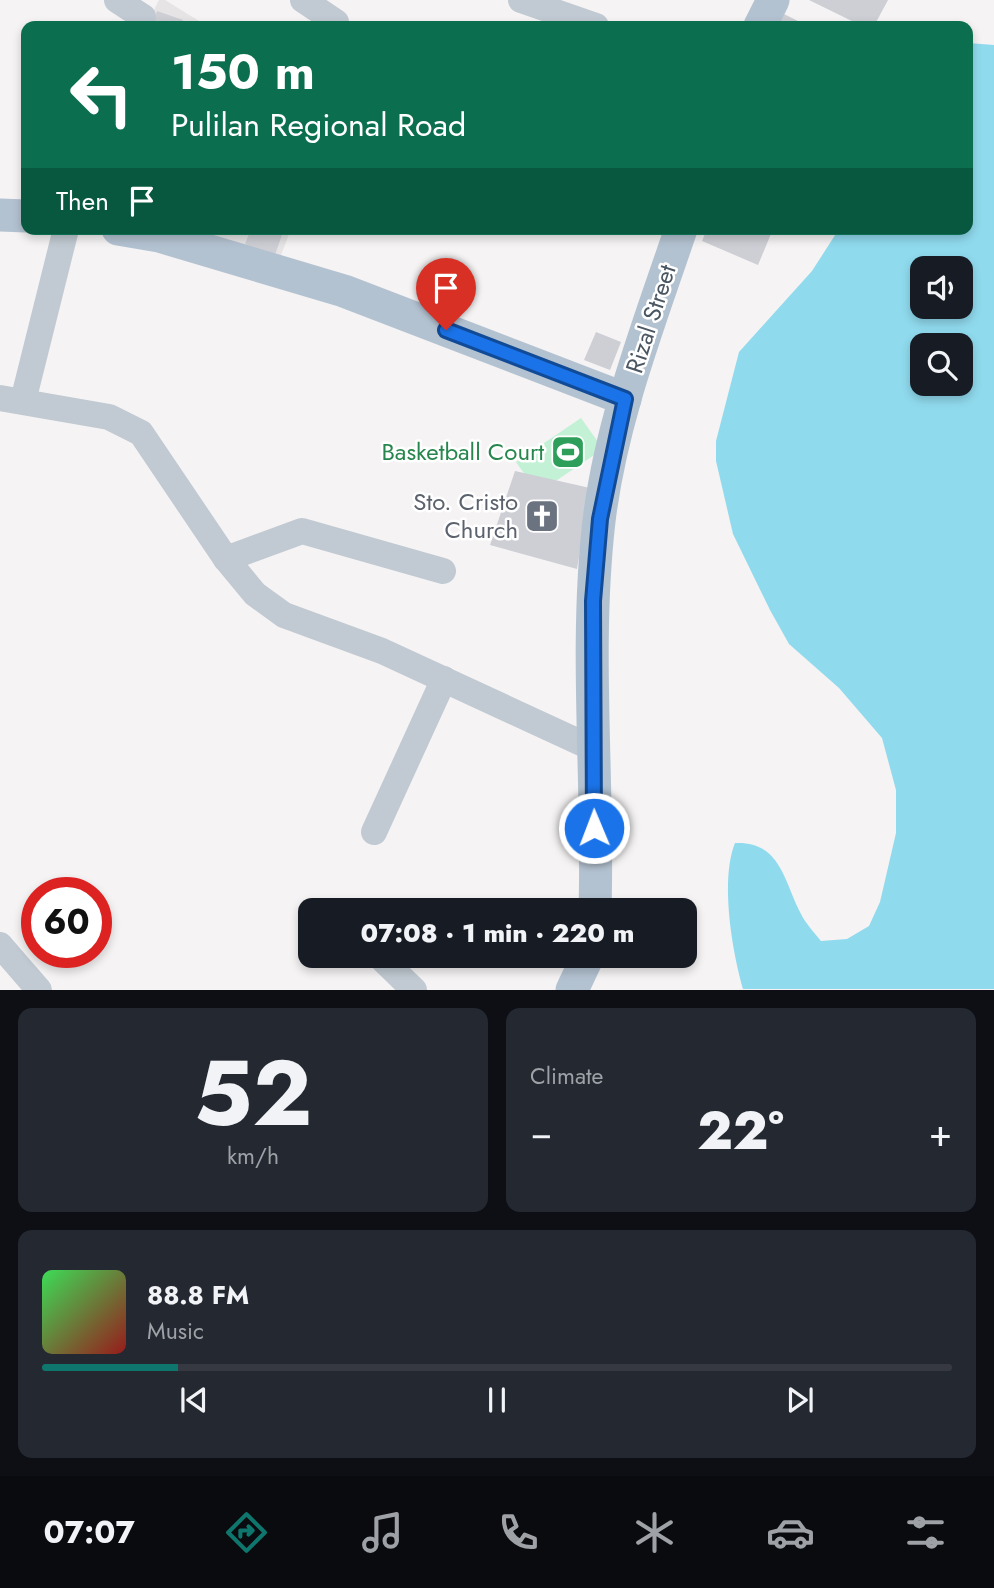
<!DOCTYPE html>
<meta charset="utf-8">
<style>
body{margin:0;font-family:Jost,sans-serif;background:#242831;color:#f1f3f6;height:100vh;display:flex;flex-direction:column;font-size:26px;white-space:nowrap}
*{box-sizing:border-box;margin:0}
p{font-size:23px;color:#9ea1a6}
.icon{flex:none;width:38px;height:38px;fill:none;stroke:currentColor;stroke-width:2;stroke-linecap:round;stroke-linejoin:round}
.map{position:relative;height:990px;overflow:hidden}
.sheet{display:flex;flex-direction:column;gap:18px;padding:18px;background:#0d0f14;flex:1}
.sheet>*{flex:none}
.hud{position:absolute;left:21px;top:21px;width:952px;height:214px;border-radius:14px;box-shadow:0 4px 10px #0003;background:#0b6e4f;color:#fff;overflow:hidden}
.controls{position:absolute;left:910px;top:256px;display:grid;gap:14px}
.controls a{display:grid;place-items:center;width:63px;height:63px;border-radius:14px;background:#171b24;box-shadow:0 4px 10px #0003;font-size:35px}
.speed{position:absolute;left:21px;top:877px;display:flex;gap:14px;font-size:35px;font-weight:700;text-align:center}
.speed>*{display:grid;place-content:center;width:91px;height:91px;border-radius:50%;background:#171b24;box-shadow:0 4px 10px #0003;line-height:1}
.speed .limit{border:10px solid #d22;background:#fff;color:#111}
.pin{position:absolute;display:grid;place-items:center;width:60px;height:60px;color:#fff;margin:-72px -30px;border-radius:50% 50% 50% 0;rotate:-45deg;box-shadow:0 0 7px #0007}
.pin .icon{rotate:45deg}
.me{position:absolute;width:77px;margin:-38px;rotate:359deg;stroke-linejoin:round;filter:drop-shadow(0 0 5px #0008)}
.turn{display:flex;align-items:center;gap:24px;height:147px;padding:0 35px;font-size:32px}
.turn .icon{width:91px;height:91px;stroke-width:2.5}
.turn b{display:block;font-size:49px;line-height:60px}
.then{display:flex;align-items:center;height:66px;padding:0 35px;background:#0003;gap:14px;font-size:26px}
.big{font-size:52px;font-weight:800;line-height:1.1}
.sheet .card{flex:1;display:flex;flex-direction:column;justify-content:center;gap:10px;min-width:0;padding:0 24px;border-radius:14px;background:#242831}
.sheet .dial{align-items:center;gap:0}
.dial b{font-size:91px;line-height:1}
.song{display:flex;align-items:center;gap:21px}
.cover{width:84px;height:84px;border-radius:10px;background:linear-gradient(135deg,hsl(130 70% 55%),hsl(0 70% 35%))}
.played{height:7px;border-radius:4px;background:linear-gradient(90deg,#0f766e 15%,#363941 15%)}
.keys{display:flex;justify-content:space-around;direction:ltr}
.heat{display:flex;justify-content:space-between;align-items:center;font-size:38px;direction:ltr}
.sheet .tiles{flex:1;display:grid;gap:18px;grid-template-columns:1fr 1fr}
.card:last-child{grid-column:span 2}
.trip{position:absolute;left:298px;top:898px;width:399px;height:70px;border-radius:14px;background:#171b24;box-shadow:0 4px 10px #0003;font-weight:800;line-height:70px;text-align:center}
.dock{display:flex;height:112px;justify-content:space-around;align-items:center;background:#090b0e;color:#9ea1a6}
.dock .icon{width:49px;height:49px}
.dock .active{color:#0f766e}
.dock b{font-size:32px;color:#f1f3f6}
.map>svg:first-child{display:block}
.education{fill:#e6e4e5}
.green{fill:#c3f1d5}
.water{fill:#90daee;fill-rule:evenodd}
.building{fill:#cdcfd5}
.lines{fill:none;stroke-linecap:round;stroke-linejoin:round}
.minor{stroke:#c1cad2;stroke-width:26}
.major{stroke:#b3c2d1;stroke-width:33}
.route-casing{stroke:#114b97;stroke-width:18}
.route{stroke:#1a73e8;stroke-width:12}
.labels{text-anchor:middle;stroke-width:5;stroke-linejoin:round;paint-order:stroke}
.street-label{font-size:24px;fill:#4a5661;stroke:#fff}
.leisure-label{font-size:24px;fill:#27864d;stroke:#fff;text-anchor:end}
.worship-label{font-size:24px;fill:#5b616d;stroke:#fff;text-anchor:end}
</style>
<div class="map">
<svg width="994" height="990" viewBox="0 0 994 990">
<rect width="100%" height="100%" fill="#f5f3f3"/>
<g class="education">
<polygon points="159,0 165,0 207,26 146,26"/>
<polygon points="175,229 291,229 276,268"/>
</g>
<polygon class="green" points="581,418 603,449 538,493 516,462"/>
<path class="water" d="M968 43 994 45V989H743C732 951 720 880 735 843 781 841 784 882 801 914 806 924 814 932 821 941L847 939 869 926 880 902 896 833V790L882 738 839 688 789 644 770 610 733 534 716 461V441L739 352 812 271 839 229H968ZM922 268H961V306H922ZM922 345H961V383H922Z"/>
<g class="building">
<polygon points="809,0 888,0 874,26 862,26"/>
<polygon points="157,11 183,20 181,26 152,26"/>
<polygon points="784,14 808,26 778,26"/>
<polygon points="251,229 284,229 275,255 245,244"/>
<polygon points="707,229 773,229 758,265 702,241"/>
<polygon points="596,332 621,342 610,370 584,360"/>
<polygon points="515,471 590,488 577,569 490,545"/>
</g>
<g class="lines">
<g class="minor">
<polyline points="117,0 143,17"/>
<polyline points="303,0 336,22"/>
<polyline points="521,0 596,26"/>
<polyline points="0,398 109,417 141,433 226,559 255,594 284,615 382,651 592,748"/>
<polyline points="23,401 66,229"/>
<polyline points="226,559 302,531 443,571"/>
<polyline points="374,832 444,679"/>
<polyline points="0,945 39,990"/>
<polyline points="379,956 414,990"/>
</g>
<g class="major">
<polyline points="760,26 773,0"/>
<polyline points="0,215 26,216"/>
<polyline points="118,229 159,236 344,291 625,399"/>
<path d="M595 910C599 781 584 651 599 521 611 421 649 324 681 229"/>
<polyline points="572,990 588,956"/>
</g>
</g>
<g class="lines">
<g class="route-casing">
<polyline id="route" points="446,330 625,399 600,519 593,601 594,828"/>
</g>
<use href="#route" class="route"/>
</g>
<defs>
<g id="stadium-square" transform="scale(1.75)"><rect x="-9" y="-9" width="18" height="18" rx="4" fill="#2e9e5b" stroke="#fff"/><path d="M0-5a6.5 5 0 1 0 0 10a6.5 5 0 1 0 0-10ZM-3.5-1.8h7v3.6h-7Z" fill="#fff"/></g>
<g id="church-square" transform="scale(1.75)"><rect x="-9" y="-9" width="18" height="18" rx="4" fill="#6b7280" stroke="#fff"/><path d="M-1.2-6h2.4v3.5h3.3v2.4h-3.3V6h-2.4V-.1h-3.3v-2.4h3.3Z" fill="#fff"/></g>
</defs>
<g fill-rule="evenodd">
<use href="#stadium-square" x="568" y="452"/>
<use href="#church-square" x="542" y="516"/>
</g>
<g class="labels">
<g class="street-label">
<text transform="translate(651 319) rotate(-72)" y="8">Rizal Street</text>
</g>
<g class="leisure-label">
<text x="544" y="460">Basketball Court</text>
</g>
<g class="worship-label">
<text x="518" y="510">Sto. Cristo<tspan x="518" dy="28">Church</tspan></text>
</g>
</g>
</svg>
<div class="controls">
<a><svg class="icon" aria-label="sound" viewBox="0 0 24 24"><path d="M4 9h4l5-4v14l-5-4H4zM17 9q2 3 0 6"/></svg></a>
<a><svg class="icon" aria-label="search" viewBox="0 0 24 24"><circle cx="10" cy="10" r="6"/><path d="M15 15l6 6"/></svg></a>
</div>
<div class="speed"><div class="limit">60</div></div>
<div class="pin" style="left:446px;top:330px;background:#d93025"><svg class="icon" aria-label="arrive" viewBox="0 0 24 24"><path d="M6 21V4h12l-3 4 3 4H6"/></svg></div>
<svg class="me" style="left:594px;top:828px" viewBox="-20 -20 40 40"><circle r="17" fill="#1a73e8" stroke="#fff" stroke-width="3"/><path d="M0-11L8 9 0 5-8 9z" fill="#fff"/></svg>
<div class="trip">07:08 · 1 min · 220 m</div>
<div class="hud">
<div class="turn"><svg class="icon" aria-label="left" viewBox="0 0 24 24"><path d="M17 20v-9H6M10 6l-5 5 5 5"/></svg><div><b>150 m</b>Pulilan Regional Road</div></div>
<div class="then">Then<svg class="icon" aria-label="arrive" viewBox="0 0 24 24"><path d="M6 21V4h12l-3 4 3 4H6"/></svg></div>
</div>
</div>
<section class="sheet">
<div class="tiles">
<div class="card dial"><b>52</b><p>km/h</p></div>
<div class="card"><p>Climate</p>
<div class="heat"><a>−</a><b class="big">22°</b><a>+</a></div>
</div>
<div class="card">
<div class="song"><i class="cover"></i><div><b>88.8 FM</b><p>Music</p></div></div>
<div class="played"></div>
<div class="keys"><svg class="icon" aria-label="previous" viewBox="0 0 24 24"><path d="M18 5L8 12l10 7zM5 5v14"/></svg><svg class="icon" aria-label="pause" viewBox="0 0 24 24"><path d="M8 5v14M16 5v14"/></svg><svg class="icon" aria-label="next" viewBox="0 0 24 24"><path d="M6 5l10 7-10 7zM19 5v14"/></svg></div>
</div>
</div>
</section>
<nav class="dock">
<b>07:07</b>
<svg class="icon active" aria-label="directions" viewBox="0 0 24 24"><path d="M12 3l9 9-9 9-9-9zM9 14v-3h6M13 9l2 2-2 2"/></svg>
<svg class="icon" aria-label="music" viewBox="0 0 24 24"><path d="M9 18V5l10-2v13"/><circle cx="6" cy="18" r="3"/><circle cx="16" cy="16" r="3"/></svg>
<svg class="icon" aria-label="phone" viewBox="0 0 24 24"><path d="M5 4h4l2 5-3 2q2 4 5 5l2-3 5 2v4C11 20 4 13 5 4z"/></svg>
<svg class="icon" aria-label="climate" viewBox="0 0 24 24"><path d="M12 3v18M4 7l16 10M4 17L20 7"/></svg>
<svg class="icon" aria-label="car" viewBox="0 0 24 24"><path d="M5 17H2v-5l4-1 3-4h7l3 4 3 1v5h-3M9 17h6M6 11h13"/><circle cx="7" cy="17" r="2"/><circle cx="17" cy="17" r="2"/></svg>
<svg class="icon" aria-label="filters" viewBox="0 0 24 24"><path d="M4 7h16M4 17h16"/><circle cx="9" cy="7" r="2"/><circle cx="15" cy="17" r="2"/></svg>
</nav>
